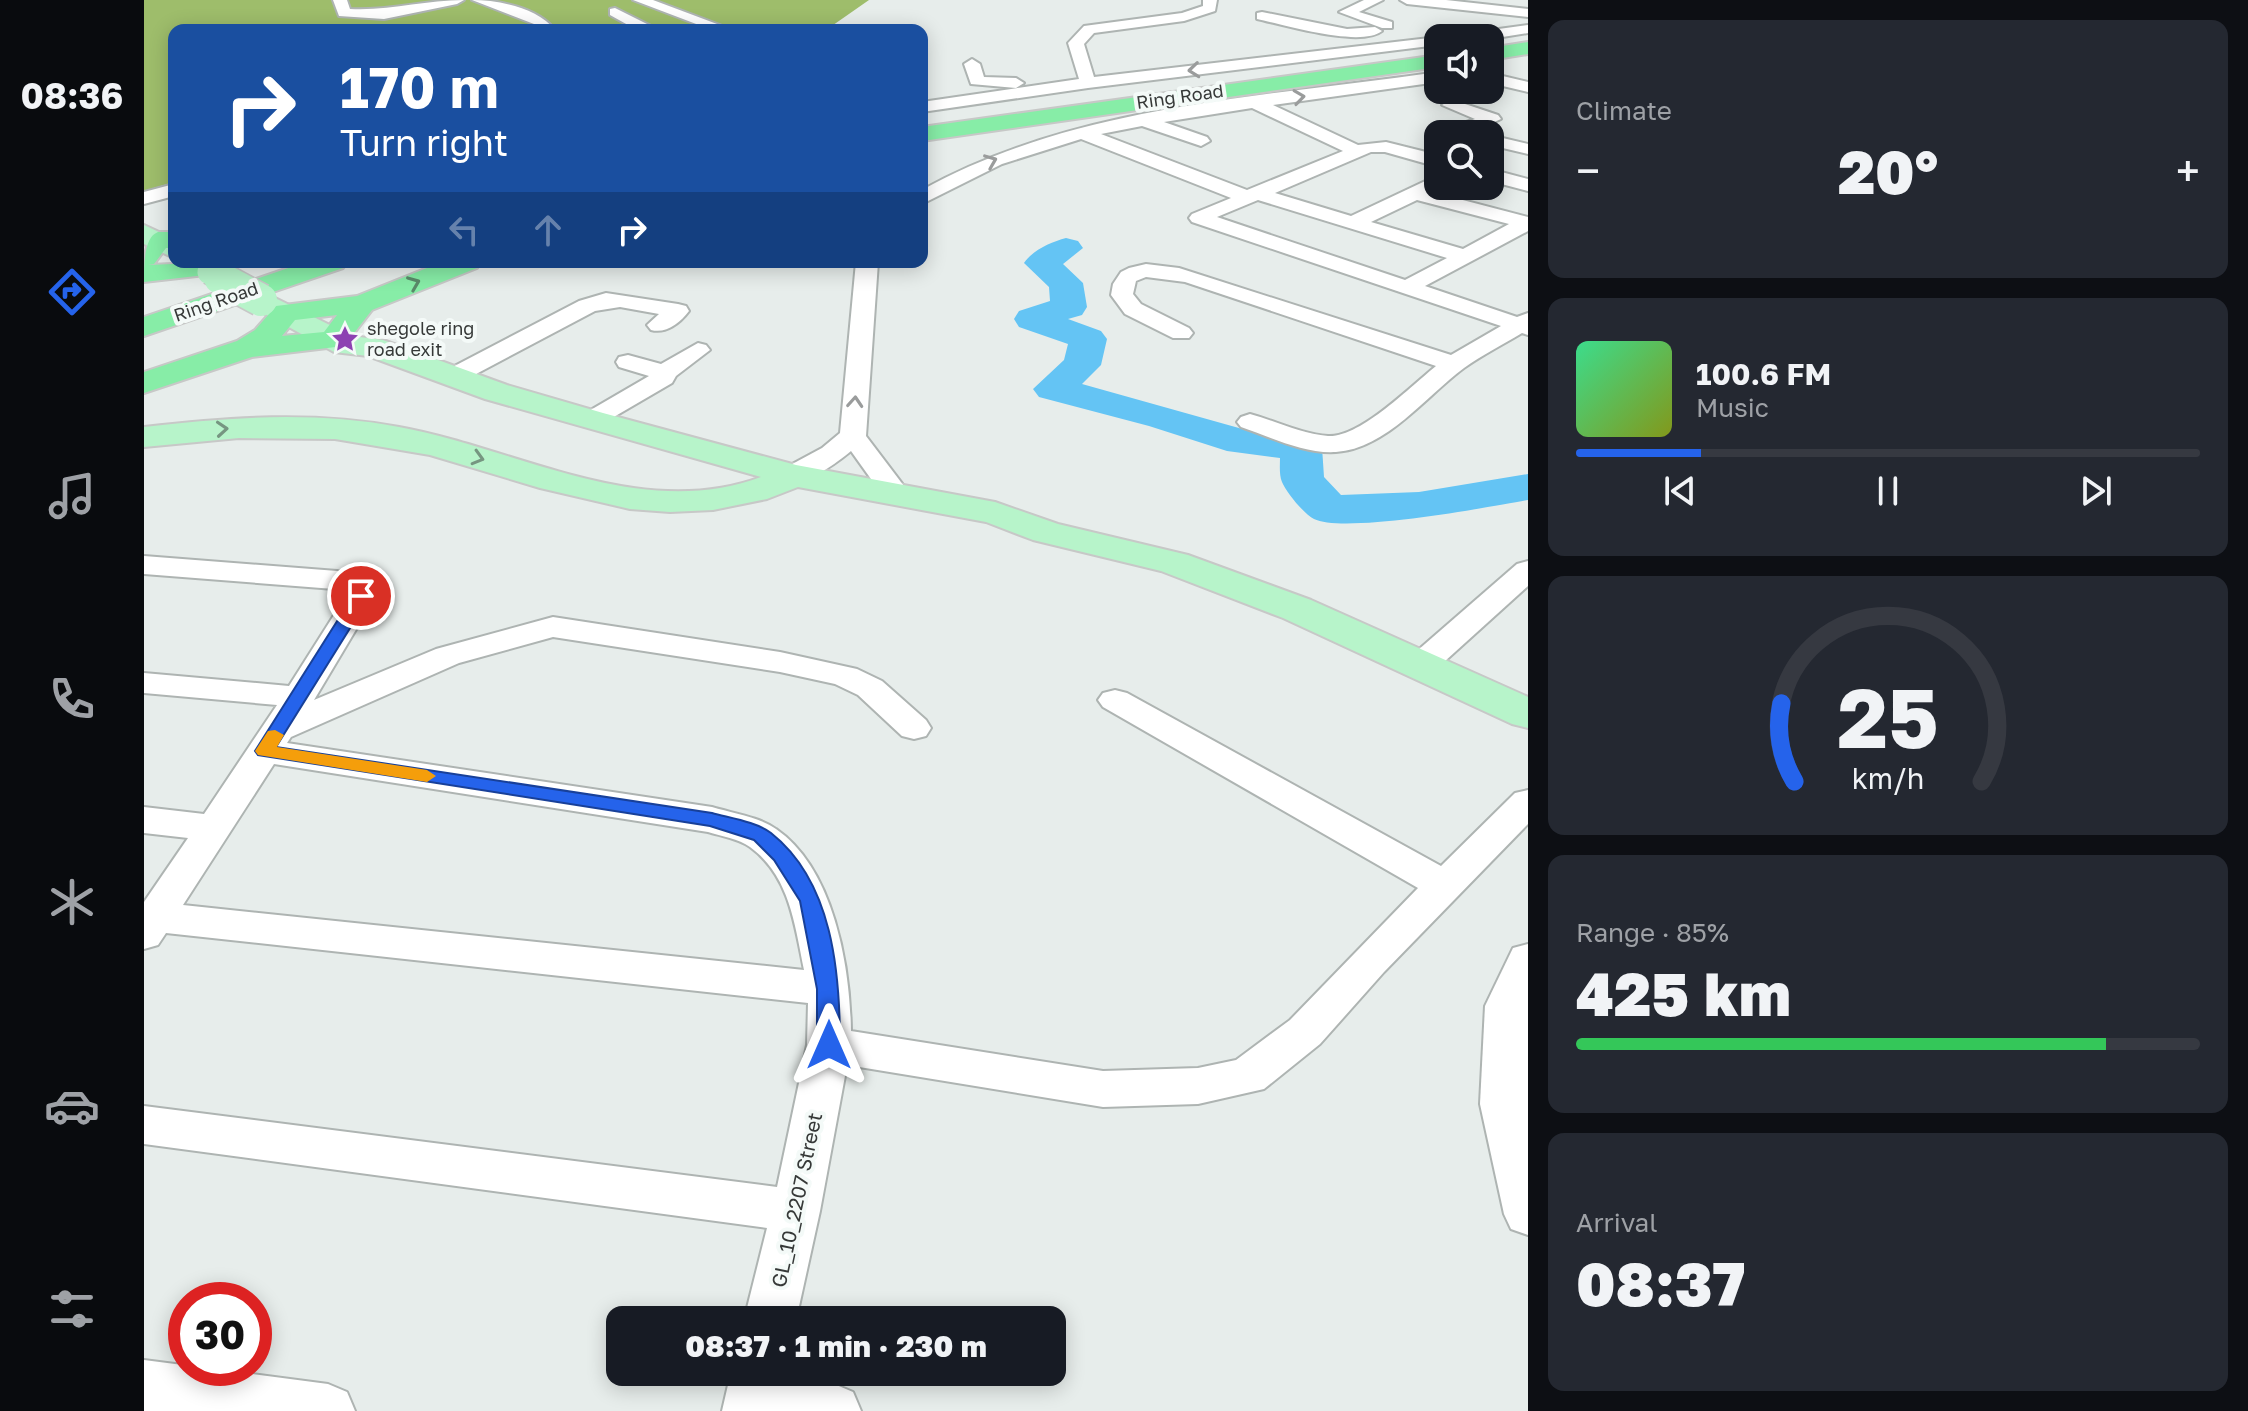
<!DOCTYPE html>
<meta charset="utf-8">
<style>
body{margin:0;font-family:"Golos Text",sans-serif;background:#242831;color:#f1f3f6;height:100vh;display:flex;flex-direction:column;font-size:30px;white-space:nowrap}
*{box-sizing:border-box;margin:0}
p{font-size:26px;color:#9ea1a6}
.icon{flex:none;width:44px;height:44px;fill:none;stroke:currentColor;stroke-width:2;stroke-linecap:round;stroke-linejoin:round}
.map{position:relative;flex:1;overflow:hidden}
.side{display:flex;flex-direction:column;gap:20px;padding:20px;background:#0d0f14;width:720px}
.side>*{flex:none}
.top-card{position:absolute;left:24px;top:24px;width:760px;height:244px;border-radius:16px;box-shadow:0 4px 20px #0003;background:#1a4fa0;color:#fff;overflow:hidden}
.fabs{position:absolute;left:1280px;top:24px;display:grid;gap:16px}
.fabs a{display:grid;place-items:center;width:80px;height:80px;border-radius:16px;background:#171b24;box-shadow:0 4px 20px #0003;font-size:40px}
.speed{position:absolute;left:24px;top:1282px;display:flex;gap:16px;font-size:40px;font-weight:700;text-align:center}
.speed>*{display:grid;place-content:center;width:104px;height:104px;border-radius:50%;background:#171b24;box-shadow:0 4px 20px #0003;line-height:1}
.speed .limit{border:12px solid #d22;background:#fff;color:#111}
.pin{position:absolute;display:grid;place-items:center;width:68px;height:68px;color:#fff;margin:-34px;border:4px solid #fff;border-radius:50%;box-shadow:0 2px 8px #0007}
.me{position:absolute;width:88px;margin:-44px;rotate:0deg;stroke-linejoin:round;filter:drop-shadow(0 0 6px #0008)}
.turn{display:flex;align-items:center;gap:28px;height:168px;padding:0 40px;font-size:36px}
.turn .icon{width:104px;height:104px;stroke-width:2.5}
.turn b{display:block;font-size:56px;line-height:68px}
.lanes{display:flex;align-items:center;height:76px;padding:0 40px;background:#0003;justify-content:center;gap:40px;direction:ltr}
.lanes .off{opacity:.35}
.big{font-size:60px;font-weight:800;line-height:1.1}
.side .card{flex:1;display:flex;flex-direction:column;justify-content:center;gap:12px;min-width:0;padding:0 28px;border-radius:16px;background:#242831}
.side .dial{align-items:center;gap:0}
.dial svg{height:208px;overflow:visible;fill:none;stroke:#363941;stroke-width:7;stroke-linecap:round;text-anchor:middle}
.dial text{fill:#f1f3f6;stroke:none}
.song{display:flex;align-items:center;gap:24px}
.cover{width:96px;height:96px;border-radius:12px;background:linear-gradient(135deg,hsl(150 70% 55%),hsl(70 70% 35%))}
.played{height:8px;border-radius:4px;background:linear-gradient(90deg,#2563eb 20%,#363941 20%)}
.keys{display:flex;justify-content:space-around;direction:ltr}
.heat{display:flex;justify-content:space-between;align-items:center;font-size:44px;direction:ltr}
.charge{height:12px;border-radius:6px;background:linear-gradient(90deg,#34c759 85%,#363941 0)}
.trip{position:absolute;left:462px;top:1306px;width:460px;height:80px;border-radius:16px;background:#171b24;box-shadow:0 4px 20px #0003;font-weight:800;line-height:80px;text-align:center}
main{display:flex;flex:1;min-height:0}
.dock{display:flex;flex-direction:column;width:144px;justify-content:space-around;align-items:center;background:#090b0e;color:#9ea1a6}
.dock .icon{width:56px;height:56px}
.dock .current{color:#2563eb}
.dock b{font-size:36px;color:#f1f3f6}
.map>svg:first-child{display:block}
.forest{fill:#9ebd6b}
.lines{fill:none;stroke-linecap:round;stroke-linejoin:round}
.river{fill:#64c4f4;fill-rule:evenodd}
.minor-casing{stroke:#aeb4b2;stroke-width:4}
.major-casing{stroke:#c7c8c7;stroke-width:4}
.highway-casing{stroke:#c7c8c7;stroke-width:4}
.minor{fill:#fff;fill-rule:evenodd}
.major{fill:#b7f4ca;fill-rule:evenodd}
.highway{fill:#87eda7;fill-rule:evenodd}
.major-bridge-far1-casing{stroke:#c7c8c7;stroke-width:27;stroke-linecap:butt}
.major-bridge-casing{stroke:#c7c8c7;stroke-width:35;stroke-linecap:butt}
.major-bridge-far1{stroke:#b7f4ca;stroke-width:25}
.major-bridge{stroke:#b7f4ca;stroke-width:32}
.oneway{stroke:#9a9c9c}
.oneway2{stroke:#5a8a6a}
.oneway3{stroke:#769681}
.route{fill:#2563eb;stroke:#184099;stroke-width:2}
.slow{fill:#f59e0b}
.labels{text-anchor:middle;stroke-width:8;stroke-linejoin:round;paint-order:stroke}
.far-street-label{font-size:18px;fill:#363938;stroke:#f4faf8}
.far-poi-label{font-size:18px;fill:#363938;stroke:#f4faf8;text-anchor:start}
.street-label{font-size:20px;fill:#363938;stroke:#f4faf8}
</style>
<main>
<nav class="dock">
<b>08:36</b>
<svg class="icon current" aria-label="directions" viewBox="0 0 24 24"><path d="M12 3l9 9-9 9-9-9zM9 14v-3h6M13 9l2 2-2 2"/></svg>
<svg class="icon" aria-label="music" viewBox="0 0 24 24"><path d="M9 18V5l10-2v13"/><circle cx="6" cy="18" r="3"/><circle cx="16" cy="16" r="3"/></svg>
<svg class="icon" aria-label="phone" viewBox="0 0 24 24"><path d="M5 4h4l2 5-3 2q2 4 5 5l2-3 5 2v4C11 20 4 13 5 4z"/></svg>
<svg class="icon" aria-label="climate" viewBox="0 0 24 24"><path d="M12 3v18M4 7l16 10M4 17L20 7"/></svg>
<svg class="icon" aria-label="car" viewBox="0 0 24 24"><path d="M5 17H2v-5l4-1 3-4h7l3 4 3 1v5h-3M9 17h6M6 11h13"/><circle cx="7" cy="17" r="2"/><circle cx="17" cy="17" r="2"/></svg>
<svg class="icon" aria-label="filters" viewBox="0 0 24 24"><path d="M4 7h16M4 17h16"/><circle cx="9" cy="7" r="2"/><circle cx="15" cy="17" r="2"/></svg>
</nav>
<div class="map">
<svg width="1384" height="1411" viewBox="0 0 1384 1411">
<rect width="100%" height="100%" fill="#e7edeb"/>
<polygon class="forest" points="0,0 725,0 682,30 30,30 30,182 0,191"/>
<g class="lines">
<path class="river" d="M922 238 934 241 939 248 919 264 939 283 943 307 938 315 924 319 957 331 963 339 957 365 938 384 1102 430 1172 438 1178 447 1180 477 1197 495 1275 492 1384 474V500C1346 507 1200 534 1170 519 1160 514 1142 492 1138 482 1135 475 1136 465 1136 458L1083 451 1005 426 895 397 889 389 920 360 924 344 875 327 870 319 875 311 906 301 905 287 880 263C889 250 907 242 922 238Z"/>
<g class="minor-casing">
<g id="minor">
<path d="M189 0H203L206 9C247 11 280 0 320 0L313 4 240 19 195 16Z"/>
<path d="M328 0C355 0 394 8 411 30H396L390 24Z"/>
<polygon points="489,0 509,0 589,30 568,30"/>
<polygon points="1059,0 1073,0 1071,11 1040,21 950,33 940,44 950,77 1294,37 1299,38 1294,38 1294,45 944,88 778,112 778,102 935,79 924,43 940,26 1038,13 1059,6"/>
<polygon points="1220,0 1239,0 1215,12 1248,22 1248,28 1238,28 1195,12"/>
<polygon points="1256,0 1302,0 1384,9 1384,17 1263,4"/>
<polygon points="471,8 509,27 511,30 493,30 466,15 466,9"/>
<path d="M1118 12 1203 29 1231 27 1238 31C1217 48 1140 25 1113 19V13Z"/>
<polygon points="1384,25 1384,33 1346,39 1311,38 1318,34"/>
<polygon points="828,59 836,64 840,77 872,78 880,83 872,88 827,84 820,64"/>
<path d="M1294 72V82L1129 105 1214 145 1242 142 1294 155V167L1241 152H1227L1131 193 1207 216 1294 175V186H1299L1288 192 1384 217V231L1281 286 1373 317 1384 313V335L1378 333C1358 345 1338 355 1320 368 1282 396 1242 449 1192 452 1160 454 1127 437 1097 427L1093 422 1097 417 1106 414C1132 421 1157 434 1184 436 1216 438 1267 386 1292 366L1041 282 1002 277 992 281 989 294 997 304 1045 328 1049 333 1045 338H1029L981 314 967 295 969 284 977 272 985 268 1002 264 1035 268 1307 355 1357 326 1048 222 1045 218 1048 214 1087 198 937 139 858 164 778 204V190C932 104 1122 97 1294 72ZM1108 108 1199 151 1103 190 957 134 998 126 1057 146 1066 141 1063 137 1020 122ZM1114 200 1303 258 1261 280 1073 217ZM1273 200 1365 224 1319 249 1227 222Z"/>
<polygon points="1346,73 1384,82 1384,92 1346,83"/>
<polygon points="1325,90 1346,90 1321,104 1354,115 1357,119 1328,132 1330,134 1310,134 1314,125 1331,119 1298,105"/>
<polygon points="1346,135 1384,144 1384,154 1346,145"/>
<polygon points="1346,169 1384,179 1384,191 1346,181"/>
<polygon points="30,184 30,196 0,204 0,192"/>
<path d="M712 262H734L722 436 766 494 762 500 752 502 742 500 707 451C690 465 662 486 639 481L635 475 639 469 678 448 696 433Z"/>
<path d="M462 293 534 304 542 306 545 311C536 323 522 334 507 330L503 325 515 314 476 307 451 311 317 382H299L296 377 299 372 435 301Z"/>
<polygon points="554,343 562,345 566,350 532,376 528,383 456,425 438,425 434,420 438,415 505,376 475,367 472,362 475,357 484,355 517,364"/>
<path d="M0 556 193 571 223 580 232 596 170 700 292 649 409 617 636 652 713 669 738 681 782 720 787 728 782 736 770 739 758 736 714 695 691 684 636 672 409 637 315 663 147 737 143 743 568 807C587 813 616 817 632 829 690 869 706 966 707 1031L959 1071 1054 1068 1092 1060 1146 1020 1274 888 959 707 954 700 959 693 971 690 983 693 1297 866 1371 793 1384 790V824L1240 972 1176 1044 1120 1089 1054 1104 959 1107 703 1065 676 1211 652 1320H600L623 1228 0 1144V1106L633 1187 663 1045 664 1003 22 933 14 945 0 949V902L44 838 0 833V807L60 814 133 705 0 693V673L145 686 202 596 200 592 190 589 0 574ZM130 764 564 832C577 836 595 839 606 847 646 876 651 926 660 970L39 905Z"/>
<polygon points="1384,561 1384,586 1290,671 1278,674 1266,671 1262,664 1266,657 1373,564"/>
<polygon points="1384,944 1384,1235 1367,1229 1360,1214 1336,1104 1341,1006 1369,948"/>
<polygon points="0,1360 184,1384 203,1392 211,1411 0,1411"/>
<polygon points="587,1372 641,1372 639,1378 690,1384 709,1392 717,1411 578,1411"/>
</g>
</g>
<g class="major-casing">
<g id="major">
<polygon points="0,225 30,239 30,258 0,244"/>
<path d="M117 291 208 336 239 340 363 385 459 413 652 465 851 502 914 524 1044 555 1167 600 1384 697V728L1368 724 1139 618 1017 571 889 540 842 522 654 487 623 499 569 510 526 512 486 509 396 488 286 455 191 439 95 438 0 447V427C84 417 171 411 255 427 372 448 496 522 617 477L341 399 224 356 190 352 107 306 103 300 107 294Z"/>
</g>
</g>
<g class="highway-casing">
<g id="highway">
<polygon points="1384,42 1384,54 1346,60 1346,48"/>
<polygon points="1294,55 1294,67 778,141 778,127"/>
<path d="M14 232H30V248H22L10 264 4 265 80 262 70 274 0 282C0 264 0 237 14 232Z"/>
<polygon points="162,262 203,262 199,268 0,336 0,317"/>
<path d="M298 262H337L333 268 228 310 200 346 108 357 0 393V372L93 341 111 330 132 306 213 296ZM193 315 180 332 138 336 151 320Z"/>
</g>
</g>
<use href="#minor" class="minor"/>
<use href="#major" class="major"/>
<use href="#highway" class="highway"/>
<g class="major-bridge-far1-casing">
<polyline id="major-bridge-far1" points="66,272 80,280"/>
</g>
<g class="major-bridge-casing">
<polyline id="major-bridge" points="76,278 117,300"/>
</g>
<use href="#major-bridge-far1" class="major-bridge-far1"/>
<use href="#major-bridge" class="major-bridge"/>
</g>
<defs><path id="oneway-chevron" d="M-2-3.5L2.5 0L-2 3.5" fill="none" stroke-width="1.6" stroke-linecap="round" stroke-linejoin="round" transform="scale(2)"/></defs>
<g class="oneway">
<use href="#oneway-chevron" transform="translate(1050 70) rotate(174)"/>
<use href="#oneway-chevron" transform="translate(1155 97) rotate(-8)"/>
<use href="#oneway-chevron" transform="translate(847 161) rotate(-22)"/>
<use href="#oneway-chevron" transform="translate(711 402) rotate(-86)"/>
</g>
<use class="oneway2" href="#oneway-chevron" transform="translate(270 283) rotate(-22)"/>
<g class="oneway3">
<use href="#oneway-chevron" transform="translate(78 429) rotate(-4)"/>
<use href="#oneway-chevron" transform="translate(334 458) rotate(16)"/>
</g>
<path class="route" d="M217 591 226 596 132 747 568 813C586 818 613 822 627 833 689 882 696 973 696 1045L693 1052 685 1055 676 1052 673 1045V989L656 901 630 860 610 840 566 826 114 755 111 751 209 596Z"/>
<polygon class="slow" points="131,730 140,735 133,747 283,770 292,776 283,782 114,755 111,751 124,731"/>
<defs>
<g id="sight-bare" transform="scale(2.16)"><path d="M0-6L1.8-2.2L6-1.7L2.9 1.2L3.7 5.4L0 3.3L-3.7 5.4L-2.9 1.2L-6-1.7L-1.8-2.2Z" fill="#8d41b2" stroke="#f4faf8" stroke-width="2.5" paint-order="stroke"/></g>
</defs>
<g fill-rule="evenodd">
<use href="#sight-bare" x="201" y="339"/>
</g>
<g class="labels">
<g class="far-street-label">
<text transform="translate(1036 97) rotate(-8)" y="6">Ring Road</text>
<text transform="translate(72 302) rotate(-19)" y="6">Ring Road</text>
</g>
<g class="far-poi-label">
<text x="223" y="335">shegole ring<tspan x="223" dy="21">road exit</tspan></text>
</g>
<g class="street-label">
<text transform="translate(653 1200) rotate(-78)" y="7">GL_10_2207 Street</text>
</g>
</g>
</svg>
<div class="fabs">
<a><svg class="icon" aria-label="sound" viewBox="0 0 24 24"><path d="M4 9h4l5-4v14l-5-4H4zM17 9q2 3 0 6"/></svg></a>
<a><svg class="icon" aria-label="search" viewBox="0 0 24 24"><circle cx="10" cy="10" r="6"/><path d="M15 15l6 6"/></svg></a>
</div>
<div class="speed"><div class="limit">30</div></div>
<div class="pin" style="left:217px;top:596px;background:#d93025"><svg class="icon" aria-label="arrive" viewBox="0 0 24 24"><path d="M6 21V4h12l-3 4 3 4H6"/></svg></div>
<svg class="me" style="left:685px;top:1045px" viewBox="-20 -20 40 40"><path d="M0-17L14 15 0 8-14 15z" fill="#2563eb" stroke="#fff" stroke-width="4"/></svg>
<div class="trip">08:37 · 1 min · 230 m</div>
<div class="top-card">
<div class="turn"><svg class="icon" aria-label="right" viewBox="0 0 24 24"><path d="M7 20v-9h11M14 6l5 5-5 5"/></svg><div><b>170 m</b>Turn right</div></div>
<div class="lanes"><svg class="icon off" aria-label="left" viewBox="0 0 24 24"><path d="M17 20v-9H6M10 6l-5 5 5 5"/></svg><svg class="icon off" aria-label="ahead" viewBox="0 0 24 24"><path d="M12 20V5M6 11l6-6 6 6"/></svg><svg class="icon" aria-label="right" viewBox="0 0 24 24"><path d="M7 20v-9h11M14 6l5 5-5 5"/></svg></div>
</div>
</div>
<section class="side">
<div class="card"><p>Climate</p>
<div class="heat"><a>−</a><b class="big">20°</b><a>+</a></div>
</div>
<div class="card">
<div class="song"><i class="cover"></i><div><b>100.6 FM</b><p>Music</p></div></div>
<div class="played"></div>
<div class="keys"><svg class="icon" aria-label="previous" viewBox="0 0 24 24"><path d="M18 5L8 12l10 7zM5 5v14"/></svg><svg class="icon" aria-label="pause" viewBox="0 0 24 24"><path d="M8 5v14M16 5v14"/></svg><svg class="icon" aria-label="next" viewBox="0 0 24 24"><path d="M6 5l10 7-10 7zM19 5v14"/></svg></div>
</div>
<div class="card dial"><svg viewBox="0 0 100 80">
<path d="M14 69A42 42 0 1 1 86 69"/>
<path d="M14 69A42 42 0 0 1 9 39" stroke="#2563eb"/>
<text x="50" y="56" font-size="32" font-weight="700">25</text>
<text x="50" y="72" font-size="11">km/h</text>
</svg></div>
<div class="card"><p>Range · 85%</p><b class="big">425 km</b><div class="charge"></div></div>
<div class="card"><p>Arrival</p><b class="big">08:37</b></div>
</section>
</main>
